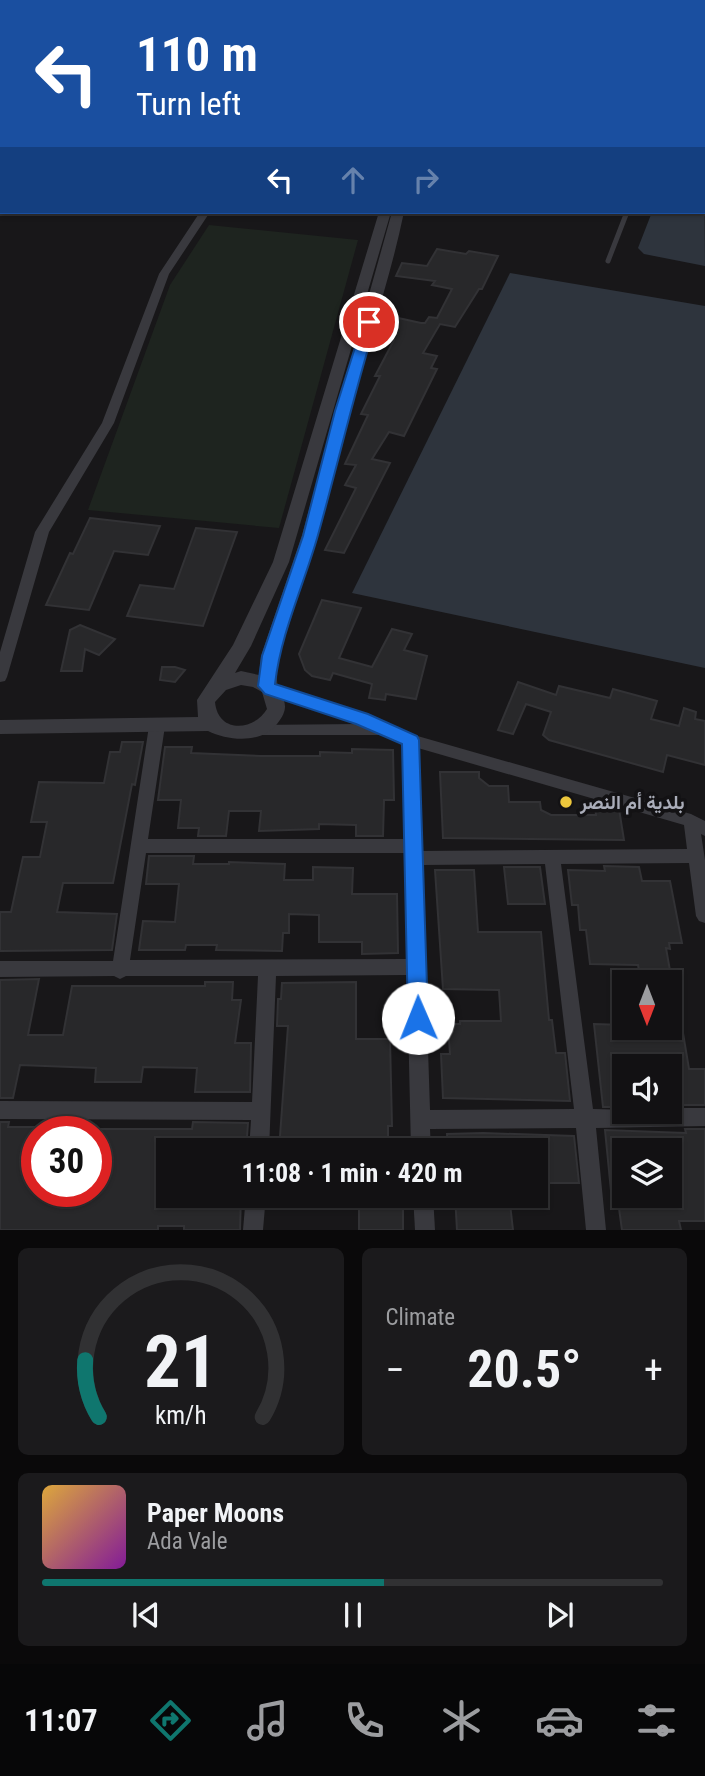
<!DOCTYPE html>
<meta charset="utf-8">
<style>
body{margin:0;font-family:"Roboto Condensed",Vazirmatn,sans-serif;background:#1b1a1c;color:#f1f3f6;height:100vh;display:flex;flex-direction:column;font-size:26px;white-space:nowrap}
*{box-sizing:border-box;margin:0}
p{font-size:23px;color:#9c9da0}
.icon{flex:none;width:38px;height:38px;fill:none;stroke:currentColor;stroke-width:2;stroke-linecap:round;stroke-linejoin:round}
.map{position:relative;height:1230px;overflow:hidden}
.drawer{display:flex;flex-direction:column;gap:18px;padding:18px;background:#0a090a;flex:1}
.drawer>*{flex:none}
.top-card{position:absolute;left:0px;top:0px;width:705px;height:214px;box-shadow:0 2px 5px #0004,0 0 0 2px #313133;background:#1a4fa0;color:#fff;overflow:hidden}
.needle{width:46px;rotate:180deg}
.tools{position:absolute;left:612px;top:970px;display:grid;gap:14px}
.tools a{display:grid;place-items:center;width:70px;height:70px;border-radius:0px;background:#121113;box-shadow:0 2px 5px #0004,0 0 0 2px #313133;font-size:35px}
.speed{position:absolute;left:21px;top:1116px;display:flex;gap:14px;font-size:35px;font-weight:700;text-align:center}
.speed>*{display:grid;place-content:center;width:91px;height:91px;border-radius:50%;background:#121113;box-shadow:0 2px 5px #0004,0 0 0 2px #313133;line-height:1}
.speed .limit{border:10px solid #d22;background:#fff;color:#111}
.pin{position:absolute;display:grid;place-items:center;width:60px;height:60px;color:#fff;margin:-30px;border:4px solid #fff;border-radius:50%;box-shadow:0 2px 7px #0007}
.me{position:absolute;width:77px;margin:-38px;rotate:359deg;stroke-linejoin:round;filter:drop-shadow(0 0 5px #0008)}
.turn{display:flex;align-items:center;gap:24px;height:147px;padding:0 21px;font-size:32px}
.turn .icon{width:91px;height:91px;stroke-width:2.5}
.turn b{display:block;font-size:49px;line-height:60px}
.lanes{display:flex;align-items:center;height:66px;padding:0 21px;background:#0003;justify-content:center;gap:35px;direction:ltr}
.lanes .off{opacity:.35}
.big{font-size:52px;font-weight:700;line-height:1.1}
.drawer .widget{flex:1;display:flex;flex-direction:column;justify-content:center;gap:10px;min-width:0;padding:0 24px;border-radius:10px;background:#1b1a1c}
.drawer .dial{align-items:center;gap:0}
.dial svg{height:182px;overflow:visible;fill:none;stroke:#313133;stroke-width:7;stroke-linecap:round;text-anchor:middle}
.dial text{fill:#f1f3f6;stroke:none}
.song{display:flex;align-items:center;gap:21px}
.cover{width:84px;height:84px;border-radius:10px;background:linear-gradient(135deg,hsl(40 70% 55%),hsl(290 70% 35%))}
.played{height:7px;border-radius:4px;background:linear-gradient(90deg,#0f766e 55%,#313133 55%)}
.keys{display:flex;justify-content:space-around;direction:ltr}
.heat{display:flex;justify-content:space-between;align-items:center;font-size:38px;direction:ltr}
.drawer .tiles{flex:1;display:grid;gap:18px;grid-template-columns:1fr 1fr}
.widget:last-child{grid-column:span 2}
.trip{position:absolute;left:156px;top:1138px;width:392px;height:70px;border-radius:0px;background:#121113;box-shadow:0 2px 5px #0004,0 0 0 2px #313133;font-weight:700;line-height:70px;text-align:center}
.tab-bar{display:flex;height:112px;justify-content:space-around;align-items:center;background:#070708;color:#9c9da0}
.tab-bar .icon{width:49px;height:49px}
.tab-bar .current{color:#0f766e}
.tab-bar b{font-size:32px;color:#f1f3f6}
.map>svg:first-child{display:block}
.green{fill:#1e241f}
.water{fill:#2e343d}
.building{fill:#28282a;stroke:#323235;stroke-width:2;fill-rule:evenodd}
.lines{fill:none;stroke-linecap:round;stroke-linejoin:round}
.service{stroke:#39393e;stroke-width:5}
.minor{fill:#39393e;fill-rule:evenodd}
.tertiary{fill:#39393e;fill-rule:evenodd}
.route{fill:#1a73e8;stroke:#114b97;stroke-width:2}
.poi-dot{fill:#edc73c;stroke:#131214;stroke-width:2.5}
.labels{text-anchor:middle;stroke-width:7;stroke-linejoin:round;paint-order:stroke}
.poi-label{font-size:19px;font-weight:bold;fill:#aaadb9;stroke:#131214;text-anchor:start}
</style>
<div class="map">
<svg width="705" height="1230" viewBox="0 0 705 1230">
<rect width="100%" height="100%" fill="#181719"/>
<polygon class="green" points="209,225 358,240 279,528 88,510 170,285"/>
<g class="water">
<polygon points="704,124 705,266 644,254 638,248 652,212 704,212"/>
<polygon points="510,273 705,306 705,668 352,593"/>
</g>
<g class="building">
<polygon points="437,249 466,254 469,251 498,256 482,289 479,289 455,327 440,324 423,353 437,356 431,368 437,369 404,436 389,432 372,459 390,463 344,553 325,550 356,488 345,485 356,465 345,464 368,415 361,414 380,376 375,376 394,340 387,338 398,318 421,323 425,323 429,317 437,318 452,289 432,285 435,281 396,276 402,263 427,266"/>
<polygon points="90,518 160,526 148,555 114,551 89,610 46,605 70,553 73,554"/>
<polygon points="196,528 237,532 203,626 127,616 140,585 174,589"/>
<polygon points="322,600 361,608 339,658 372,667 392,629 412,634 404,650 427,656 416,699 386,694 385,700 369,698 372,684 333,673 330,680 312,676 305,670 299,654"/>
<polygon points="80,625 115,639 99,655 85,649 82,671 61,671 70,630"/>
<polygon points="162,667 175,667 185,670 175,682 160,680"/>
<polygon points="518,682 556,695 559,686 610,698 613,689 657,701 651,719 679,726 684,708 696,712 695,719 705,721 705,765 667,755 663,772 549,740 543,735 551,712 526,704 513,734 498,730"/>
<polygon points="122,742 143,742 135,785 132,784 113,883 63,883 57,912 117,914 112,950 0,951 0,912 11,912 23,857 40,857 47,822 31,822 39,782 104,783 110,752 120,752"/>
<polygon points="165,747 192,747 191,753 261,756 320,756 320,752 352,753 352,749 393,750 394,800 384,800 383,836 356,836 356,825 319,824 319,829 259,831 261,811 229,811 226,836 198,836 199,828 178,828 181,800 158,800"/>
<polygon points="440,772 479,772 479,778 489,786 508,786 509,802 540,802 541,810 551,815 596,815 595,806 619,809 624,840 443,838"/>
<polygon points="149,856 194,856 193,864 229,864 229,862 285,864 284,880 313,880 313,867 353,868 352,894 397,894 398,953 362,954 362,942 319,942 319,915 289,914 289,933 283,933 282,951 216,950 217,945 186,945 185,950 139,950 143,921 175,922 179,884 146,884"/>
<polygon points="604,866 639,867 642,881 670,881 682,943 669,943 670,949 666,948 672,982 641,982 638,965 590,964 586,930 580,930 578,905 572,905 568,870 605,871"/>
<polygon points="504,867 540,867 545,904 508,904"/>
<polygon points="435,870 474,870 478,932 541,932 549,1020 552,1020 556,1053 565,1053 570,1101 443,1098 441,1054 450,1054 448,1024 460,1024 460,1021 501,1021 499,990 443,989"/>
<polygon points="39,979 28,1035 63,1035 72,986 205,986 205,982 233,982 232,1000 241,1000 235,1043 251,1043 250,1092 195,1092 197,1068 143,1067 141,1082 95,1082 96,1068 20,1065 13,1098 0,1098 0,980"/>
<polygon points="356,982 356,1039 390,1039 392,1126 388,1126 388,1150 279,1150 288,1026 277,1026 278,999 281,999 282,983"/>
<polygon points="594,1024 682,1027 689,1069 705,1069 705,1105 681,1105 672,1060 625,1057 625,1107 603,1107"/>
<polygon points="0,1122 9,1122 8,1127 37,1127 37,1192 96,1192 96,1129 192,1129 193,1122 248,1123 246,1150 168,1150 168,1195 241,1195 240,1230 184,1230 184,1226 158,1226 158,1230 0,1230"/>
<path d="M685 1129H705V1221H679L681 1230H622L618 1201H612L605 1130 686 1133ZM625 1150H670V1195H625Z"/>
<polygon points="483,1133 574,1136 579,1183 536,1183 536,1150 448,1150 447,1134"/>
<polygon points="359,1195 389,1195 389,1206 403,1206 403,1230 359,1230"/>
<polygon points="455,1195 509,1195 513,1230 457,1230"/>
</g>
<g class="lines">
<polyline class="service" points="608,261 627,212"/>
<g class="minor">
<rect x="301" y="0" width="8" height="2"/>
<polygon points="674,0 691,2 676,2"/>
<rect x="704" y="3" width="1" height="4"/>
<polygon points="200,212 210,212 169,274 114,423 49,532 7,677 5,681 0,682 0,652 35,532 102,423 159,274"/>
<path d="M271 684 367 715 414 735 691 814 705 821V836L701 834 705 860V923L699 921 696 916 689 863 561 864 593 1109 670 1111V1108H705V1126L596 1128 606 1230H586L576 1128 430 1129 431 1150H411L407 975 276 976 269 1150H249L251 1120 0 1119V1101L252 1102 258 976H126L120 979 114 976 0 977V961H113L149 726 152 722H162L165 726 148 839H404L402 743 384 735H247L244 731 247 727 252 725 360 724 266 694 264 690 266 686ZM418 748 684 825 687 849 421 851ZM146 853H405L407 959 130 960ZM545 864 574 1109 430 1110 422 865Z"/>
<polygon points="246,1195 266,1195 263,1230 243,1230"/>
<polygon points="413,1195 433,1195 435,1230 415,1230"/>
</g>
<g class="tertiary">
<polygon points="455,0 465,0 454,2"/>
<path d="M379 212H391L289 562 251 646 235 673 241 671 259 675 261 656 302 535 392 212H404C390 280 367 345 349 412 330 482 313 550 291 618 285 638 277 658 277 680 277 697 295 702 277 724 261 744 229 741 208 731L0 734V720L198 717 197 700 233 645 273 562ZM241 685 253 687 262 692 267 709C254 731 218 734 215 702L226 690Z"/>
</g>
</g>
<path class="route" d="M369 319 376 322C354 393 338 464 318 535 304 585 281 632 275 684L368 714 417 736 419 740 428 1018 425 1025 418 1028 411 1025 408 1018 402 744 356 724 265 694 258 686 262 656 303 536 335 411 363 322Z"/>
<circle class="poi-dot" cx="566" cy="802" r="7"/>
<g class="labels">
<g class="poi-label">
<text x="580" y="809">بلدية أم النصر</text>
</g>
</g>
</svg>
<div class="tools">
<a><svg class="needle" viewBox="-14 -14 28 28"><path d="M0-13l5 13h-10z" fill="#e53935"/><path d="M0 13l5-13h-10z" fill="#9c9da0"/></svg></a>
<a><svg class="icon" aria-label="sound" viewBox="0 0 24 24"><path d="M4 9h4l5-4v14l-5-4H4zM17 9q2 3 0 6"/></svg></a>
<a><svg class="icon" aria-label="layers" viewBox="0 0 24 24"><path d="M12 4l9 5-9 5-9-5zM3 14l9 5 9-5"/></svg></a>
</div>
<div class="speed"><div class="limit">30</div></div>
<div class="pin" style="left:369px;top:322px;background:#d93025"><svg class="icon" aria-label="arrive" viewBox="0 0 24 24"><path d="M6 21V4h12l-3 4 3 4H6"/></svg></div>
<svg class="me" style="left:418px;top:1018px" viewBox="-20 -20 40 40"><circle r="19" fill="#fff"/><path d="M0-13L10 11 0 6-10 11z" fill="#1a73e8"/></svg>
<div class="trip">11:08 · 1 min · 420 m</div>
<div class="top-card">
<div class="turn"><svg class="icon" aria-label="left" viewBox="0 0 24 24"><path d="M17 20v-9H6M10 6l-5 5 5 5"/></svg><div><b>110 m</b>Turn left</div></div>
<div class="lanes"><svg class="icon" aria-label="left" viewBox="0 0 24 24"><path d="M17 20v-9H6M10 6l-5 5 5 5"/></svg><svg class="icon off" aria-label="ahead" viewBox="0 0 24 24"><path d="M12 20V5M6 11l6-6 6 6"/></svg><svg class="icon off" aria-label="right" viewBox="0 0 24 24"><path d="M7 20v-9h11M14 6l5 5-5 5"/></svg></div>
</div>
</div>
<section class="drawer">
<div class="tiles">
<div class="widget dial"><svg viewBox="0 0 100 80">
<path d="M14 69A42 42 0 1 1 86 69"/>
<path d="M14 69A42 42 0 0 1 8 44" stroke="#0f766e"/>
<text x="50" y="56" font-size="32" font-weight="700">21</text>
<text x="50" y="72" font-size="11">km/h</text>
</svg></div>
<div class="widget"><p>Climate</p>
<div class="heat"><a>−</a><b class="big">20.5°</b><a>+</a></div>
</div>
<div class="widget">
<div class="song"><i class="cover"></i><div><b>Paper Moons</b><p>Ada Vale</p></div></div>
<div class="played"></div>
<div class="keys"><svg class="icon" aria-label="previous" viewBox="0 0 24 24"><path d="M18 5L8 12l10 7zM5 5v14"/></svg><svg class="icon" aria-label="pause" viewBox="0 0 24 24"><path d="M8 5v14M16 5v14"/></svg><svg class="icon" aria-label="next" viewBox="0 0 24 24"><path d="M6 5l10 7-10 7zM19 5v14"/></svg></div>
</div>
</div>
</section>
<nav class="tab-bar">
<b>11:07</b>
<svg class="icon current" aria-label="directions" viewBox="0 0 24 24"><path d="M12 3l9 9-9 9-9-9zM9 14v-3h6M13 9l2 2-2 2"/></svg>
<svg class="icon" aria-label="music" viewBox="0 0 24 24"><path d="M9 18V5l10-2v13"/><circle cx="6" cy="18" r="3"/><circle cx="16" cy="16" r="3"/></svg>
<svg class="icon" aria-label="phone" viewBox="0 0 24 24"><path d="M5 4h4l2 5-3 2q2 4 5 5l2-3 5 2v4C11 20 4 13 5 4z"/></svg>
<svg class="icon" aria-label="climate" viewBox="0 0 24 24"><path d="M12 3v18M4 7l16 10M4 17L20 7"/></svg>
<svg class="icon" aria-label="car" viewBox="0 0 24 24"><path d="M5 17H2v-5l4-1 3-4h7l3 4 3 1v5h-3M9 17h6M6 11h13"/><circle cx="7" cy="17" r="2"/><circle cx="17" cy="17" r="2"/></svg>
<svg class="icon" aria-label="filters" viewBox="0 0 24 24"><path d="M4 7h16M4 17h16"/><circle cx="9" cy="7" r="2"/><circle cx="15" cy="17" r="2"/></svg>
</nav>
